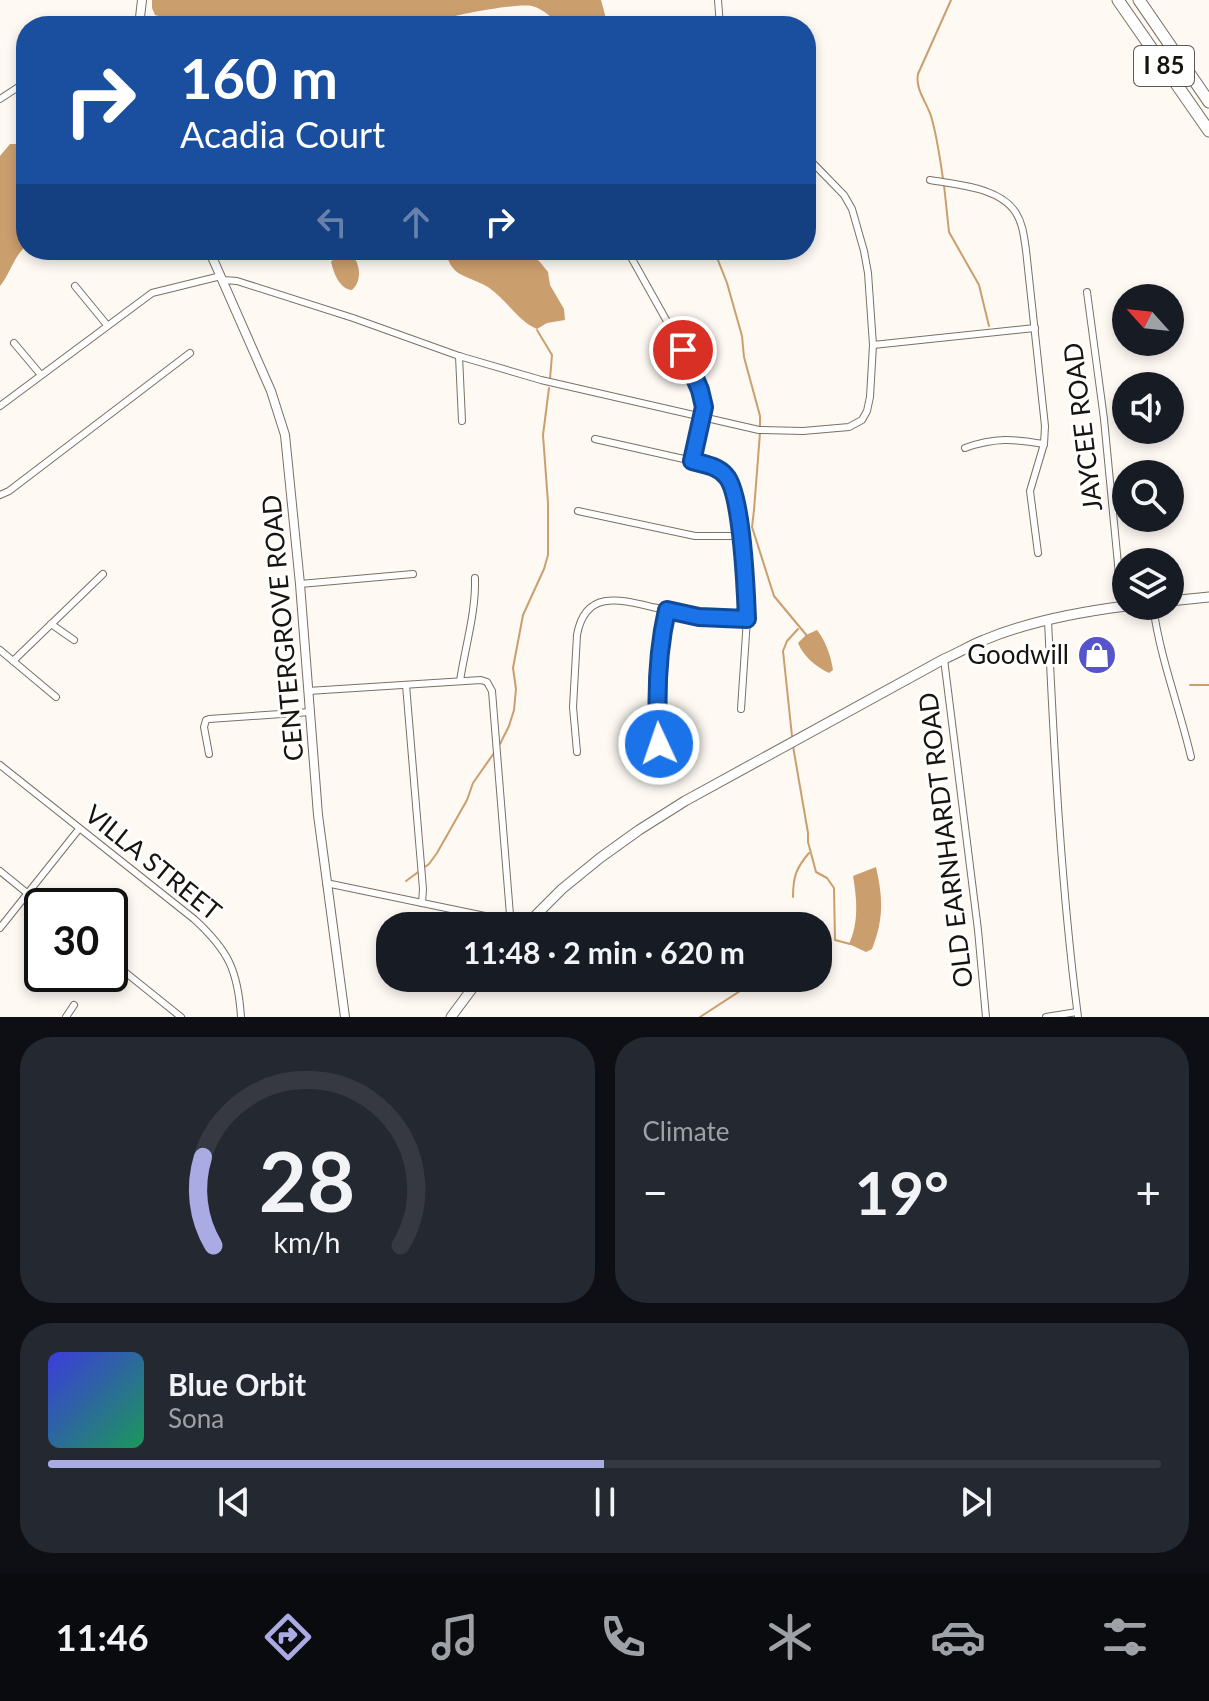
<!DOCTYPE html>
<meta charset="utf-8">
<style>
body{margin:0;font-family:Lato,sans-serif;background:#242831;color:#f1f3f6;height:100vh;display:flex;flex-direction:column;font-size:30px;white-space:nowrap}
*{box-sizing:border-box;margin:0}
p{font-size:26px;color:#9ea1a6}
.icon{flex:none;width:44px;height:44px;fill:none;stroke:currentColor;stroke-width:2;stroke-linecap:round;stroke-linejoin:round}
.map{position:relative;height:1017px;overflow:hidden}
.drawer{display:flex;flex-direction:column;gap:20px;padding:20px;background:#0d0f14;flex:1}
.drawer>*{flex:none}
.guide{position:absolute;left:16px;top:16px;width:800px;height:244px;border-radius:32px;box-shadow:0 4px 12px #0003;background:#1a4fa0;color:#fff;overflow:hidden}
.needle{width:52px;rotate:297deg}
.fabs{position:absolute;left:1112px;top:284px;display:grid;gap:16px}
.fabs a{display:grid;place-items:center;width:72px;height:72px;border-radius:50%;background:#171b24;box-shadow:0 4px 12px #0003;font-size:40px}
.speed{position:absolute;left:24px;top:888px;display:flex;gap:16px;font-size:40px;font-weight:700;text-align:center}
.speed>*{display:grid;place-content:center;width:104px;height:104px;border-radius:50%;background:#171b24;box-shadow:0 4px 12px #0003;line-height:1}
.speed .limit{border:4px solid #111;border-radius:12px;background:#fff;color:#111}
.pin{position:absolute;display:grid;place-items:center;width:68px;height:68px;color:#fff;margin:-34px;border:4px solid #fff;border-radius:50%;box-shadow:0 2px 8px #0007}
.me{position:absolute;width:88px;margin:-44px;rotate:357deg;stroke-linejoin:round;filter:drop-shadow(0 0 6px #0008)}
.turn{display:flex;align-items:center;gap:28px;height:168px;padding:0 32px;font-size:36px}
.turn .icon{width:104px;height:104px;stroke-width:2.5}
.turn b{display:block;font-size:56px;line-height:68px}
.lanes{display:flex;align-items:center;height:76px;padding:0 32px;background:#0003;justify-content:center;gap:40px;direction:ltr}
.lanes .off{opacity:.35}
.big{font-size:60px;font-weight:700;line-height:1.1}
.drawer .widget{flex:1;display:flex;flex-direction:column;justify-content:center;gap:12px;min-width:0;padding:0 28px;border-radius:32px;background:#242831}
.drawer .dial{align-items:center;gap:0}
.dial svg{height:208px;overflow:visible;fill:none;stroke:#363941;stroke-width:7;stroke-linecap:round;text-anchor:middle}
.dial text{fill:#f1f3f6;stroke:none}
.song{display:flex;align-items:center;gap:24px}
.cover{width:96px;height:96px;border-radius:12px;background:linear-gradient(135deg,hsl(240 70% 55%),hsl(150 70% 35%))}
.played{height:8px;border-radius:4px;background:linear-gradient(90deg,#ababe3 50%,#363941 50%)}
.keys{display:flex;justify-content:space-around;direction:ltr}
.heat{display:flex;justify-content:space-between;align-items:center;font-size:44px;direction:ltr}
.drawer .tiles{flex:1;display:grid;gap:20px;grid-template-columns:1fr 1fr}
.widget:last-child{grid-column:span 2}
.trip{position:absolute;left:376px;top:912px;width:456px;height:80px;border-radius:32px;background:#171b24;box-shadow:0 4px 12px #0003;font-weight:700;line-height:80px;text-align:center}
.dock{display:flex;height:128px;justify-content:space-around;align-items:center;background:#090b0e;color:#9ea1a6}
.dock .icon{width:56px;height:56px}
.dock .selected{color:#ababe3}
.dock b{font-size:36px;color:#f1f3f6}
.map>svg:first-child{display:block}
.water{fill:#cb9e6d}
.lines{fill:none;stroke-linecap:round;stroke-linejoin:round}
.stream{stroke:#cb9e6d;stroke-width:2}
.minor-casing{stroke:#7b7064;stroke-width:8}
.tertiary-casing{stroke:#7b7064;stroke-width:10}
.secondary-casing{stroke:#7b7064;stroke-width:11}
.motorway-casing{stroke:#7b7064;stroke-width:13}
.minor{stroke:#fff;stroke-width:6}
.tertiary{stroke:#fff;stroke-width:8}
.secondary{stroke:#fff;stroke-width:9}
.motorway{stroke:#fff;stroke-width:11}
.route-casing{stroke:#114b97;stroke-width:20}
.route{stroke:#1a73e8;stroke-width:14}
.labels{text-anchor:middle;stroke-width:6;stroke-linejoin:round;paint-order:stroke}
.shield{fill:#fff;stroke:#5d5a56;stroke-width:2}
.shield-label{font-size:24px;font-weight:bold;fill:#17130e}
.street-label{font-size:26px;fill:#17130e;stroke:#fff}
.poi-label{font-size:26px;fill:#17130e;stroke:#fff;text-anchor:end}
</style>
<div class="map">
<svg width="1209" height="1017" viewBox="0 0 1209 1017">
<rect width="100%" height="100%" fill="#fef9f3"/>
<g class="water">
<path d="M152 0H601L608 26C597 26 573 29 564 25 553 21 545 9 532 6 517 3 446 16 433 23L431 26H179L172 20 155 15 152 8Z"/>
<path d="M10 144H17L26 147V246C14 256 10 274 0 286V156Z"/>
<path d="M445 250H526L540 262 548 272 550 285 564 309 565 320 547 323 537 329C518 321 506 299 488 287 479 281 458 276 453 268 449 264 447 256 445 250Z"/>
<path d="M350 252C360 262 363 280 352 290 339 289 334 273 331 262L334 258Z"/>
<path d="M817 630C825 640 831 656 833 670L829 673C816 667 803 656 798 643L806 635Z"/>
<path d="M876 867C883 898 884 919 872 949L866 952 849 944C859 923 857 899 853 876Z"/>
</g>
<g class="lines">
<g class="stream">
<path d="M943 179C940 158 937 136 931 116 926 101 915 89 918 74L951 0"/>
<polyline points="944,185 949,232 979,285 989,326"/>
<polyline points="714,250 727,283 742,336 744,357 760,416 760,426"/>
<polyline points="537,330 552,355 550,379"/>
<polyline points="760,433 754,510 752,527 774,596 808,637"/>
<polyline points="1190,685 1209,685"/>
<polyline points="792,736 783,651 787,641 798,629"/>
<polyline points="500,744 509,726 514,710 516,689 513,668 523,615 544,569 548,555 548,503 543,435 549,388"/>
<polyline points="793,746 808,833 808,842 816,872 827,878 834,888 835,940 850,944"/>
<polyline points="406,881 429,864 437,853 467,800 473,783 494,753"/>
<path d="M793 897C793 877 796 868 809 853"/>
<polyline points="700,1017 760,978"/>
</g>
<g class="minor-casing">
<g id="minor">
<polyline points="718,0 720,26"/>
<polyline points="0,99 26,82"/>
<path d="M930 180C957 185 1000 187 1016 213 1023 224 1024 237 1026 250L1045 426 1044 444 1030 491 1038 553"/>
<polyline points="627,250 683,350 703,399 703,417 692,461"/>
<polyline points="223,280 237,281 353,318 459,356 541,380 759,430 803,431 849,427 862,420 867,411 870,397 873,345 868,273 864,251 852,209 844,195 806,156"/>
<polyline points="75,286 107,325"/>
<polyline points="1087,292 1104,419 1122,606"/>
<polyline points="14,343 41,375"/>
<polyline points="873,345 1035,328"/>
<polyline points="459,356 462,421"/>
<polyline points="0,406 152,293 221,276"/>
<polyline points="595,439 706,464 719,469 727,477 733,486 737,502 746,587 747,619 741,709"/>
<path d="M965 448C995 437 1014 439 1044 444"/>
<polyline points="0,495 9,491 190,353"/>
<polyline points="578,511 695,536 740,536"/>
<polyline points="300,584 413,574"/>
<path d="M1153 606C1160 658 1179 706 1191 757"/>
<path d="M1048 620C1054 752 1061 885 1078 1017"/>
<polyline points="51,624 74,640"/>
<polyline points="0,650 56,697"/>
<polyline points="944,659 978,930 986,1017"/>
<polyline points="13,661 103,574"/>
<path d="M460 681C465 647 476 613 475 578"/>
<polyline points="406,685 423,889 422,903"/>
<polyline points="308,691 481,680 487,682 492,691 510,915 508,919 504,920 326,883"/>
<path d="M659 744C656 700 657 653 667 610"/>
<path d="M577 752 573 707 577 635C585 590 619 599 652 607 667 610 681 613 696 616 712 619 730 618 747 619"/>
<polyline points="209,754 204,727 206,720 209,719 310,712"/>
<path d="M0 765 194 919C228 950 238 970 241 1017"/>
<polyline points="0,871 43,906"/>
<polyline points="0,928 79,829"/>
<polyline points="110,960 181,1017"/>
<polyline points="66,1017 74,1005"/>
<polyline points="1046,1017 1077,1012"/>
</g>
</g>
<g class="tertiary-casing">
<g id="tertiary">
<polyline points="139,26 142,0"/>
<polyline points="209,250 271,391 285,435 300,584 318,815 345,1017"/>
</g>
</g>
<g class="secondary-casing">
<g id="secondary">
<polyline points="1170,601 1209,597"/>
<path d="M525 926 562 889 600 858 639 830 685 801 944 659C958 653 971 645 984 640 1029 621 1079 612 1126 606"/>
<polyline points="451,1017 480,978"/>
</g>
</g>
<g class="motorway-casing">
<g id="motorway">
<polyline points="1118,0 1209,131"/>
<polyline points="1139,0 1209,102"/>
</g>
</g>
<use href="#minor" class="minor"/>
<use href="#tertiary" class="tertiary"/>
<use href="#secondary" class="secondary"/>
<use href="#motorway" class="motorway"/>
</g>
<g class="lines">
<g class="route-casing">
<path id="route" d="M659 744C656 700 657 653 667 610L699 617 747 619C746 592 742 493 726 476 718 466 704 464 692 461L704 407 700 390 683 350"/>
</g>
<use href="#route" class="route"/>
</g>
<defs>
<g id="shop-disc" transform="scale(2)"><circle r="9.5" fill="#5654cb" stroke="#fff"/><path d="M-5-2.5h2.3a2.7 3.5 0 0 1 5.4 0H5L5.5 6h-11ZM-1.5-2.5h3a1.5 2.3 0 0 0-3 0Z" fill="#fff"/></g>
</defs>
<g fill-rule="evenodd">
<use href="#shop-disc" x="1097" y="655"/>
</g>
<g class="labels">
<rect class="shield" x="1134" y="46" width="60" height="40" rx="6"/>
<g class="shield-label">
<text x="1164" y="74">I 85</text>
</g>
<g class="street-label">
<text transform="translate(1083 427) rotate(-97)" y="9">JAYCEE ROAD</text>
<text transform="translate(283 628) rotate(-95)" y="9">CENTERGROVE ROAD</text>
<text transform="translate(946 840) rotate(-97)" y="9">OLD EARNHARDT ROAD</text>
<text transform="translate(153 863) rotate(39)" y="9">VILLA STREET</text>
</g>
<g class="poi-label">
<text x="1069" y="664">Goodwill</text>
</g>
</g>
</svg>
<div class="fabs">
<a><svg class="needle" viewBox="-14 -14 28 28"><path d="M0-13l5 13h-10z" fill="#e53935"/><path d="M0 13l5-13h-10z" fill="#9ea1a6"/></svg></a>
<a><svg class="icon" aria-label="sound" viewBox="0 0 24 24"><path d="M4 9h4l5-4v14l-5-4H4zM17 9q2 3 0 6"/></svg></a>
<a><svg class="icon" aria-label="search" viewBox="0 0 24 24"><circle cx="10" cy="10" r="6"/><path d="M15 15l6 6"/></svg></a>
<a><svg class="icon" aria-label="layers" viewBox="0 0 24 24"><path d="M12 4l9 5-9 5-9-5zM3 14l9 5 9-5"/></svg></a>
</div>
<div class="speed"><div class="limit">30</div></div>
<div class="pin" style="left:683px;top:350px;background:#d93025"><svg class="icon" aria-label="arrive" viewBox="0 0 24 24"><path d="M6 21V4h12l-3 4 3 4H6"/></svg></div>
<svg class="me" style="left:659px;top:744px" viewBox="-20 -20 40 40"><circle r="17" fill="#1a73e8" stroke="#fff" stroke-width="3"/><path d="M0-11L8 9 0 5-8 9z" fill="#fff"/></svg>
<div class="trip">11:48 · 2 min · 620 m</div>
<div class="guide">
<div class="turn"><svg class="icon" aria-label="right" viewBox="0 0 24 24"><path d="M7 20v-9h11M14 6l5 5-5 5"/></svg><div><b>160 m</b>Acadia Court</div></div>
<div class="lanes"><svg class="icon off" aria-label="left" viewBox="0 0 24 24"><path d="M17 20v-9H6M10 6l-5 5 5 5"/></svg><svg class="icon off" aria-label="ahead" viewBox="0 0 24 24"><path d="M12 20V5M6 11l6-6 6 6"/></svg><svg class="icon" aria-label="right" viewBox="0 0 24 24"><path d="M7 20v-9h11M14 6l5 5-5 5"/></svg></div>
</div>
</div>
<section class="drawer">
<div class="tiles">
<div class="widget dial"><svg viewBox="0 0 100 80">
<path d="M14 69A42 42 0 1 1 86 69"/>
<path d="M14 69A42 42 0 0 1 10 35" stroke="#ababe3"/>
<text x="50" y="56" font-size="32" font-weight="700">28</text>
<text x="50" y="72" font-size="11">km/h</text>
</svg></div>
<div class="widget"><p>Climate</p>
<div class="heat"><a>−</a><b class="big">19°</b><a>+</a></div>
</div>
<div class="widget">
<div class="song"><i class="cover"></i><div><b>Blue Orbit</b><p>Sona</p></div></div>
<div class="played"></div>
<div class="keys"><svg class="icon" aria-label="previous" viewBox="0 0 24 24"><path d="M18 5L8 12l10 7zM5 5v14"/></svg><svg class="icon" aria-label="pause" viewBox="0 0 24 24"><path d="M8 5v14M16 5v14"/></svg><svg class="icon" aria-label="next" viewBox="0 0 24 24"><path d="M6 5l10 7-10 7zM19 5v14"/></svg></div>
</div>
</div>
</section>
<nav class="dock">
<b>11:46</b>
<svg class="icon selected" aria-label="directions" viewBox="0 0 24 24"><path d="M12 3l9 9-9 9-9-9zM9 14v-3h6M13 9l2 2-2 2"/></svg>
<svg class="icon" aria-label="music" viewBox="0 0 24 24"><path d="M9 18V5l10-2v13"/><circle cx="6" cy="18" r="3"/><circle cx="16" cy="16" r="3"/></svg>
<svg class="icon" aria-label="phone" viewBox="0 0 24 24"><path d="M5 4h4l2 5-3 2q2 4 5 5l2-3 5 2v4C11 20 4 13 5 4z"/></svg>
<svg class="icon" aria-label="climate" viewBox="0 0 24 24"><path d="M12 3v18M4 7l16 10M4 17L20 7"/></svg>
<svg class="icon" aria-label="car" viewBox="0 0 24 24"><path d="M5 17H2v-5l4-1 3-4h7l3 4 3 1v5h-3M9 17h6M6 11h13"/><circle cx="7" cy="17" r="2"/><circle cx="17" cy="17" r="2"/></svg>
<svg class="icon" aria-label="filters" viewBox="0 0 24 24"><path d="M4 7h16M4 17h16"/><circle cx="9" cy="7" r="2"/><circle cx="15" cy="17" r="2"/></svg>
</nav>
